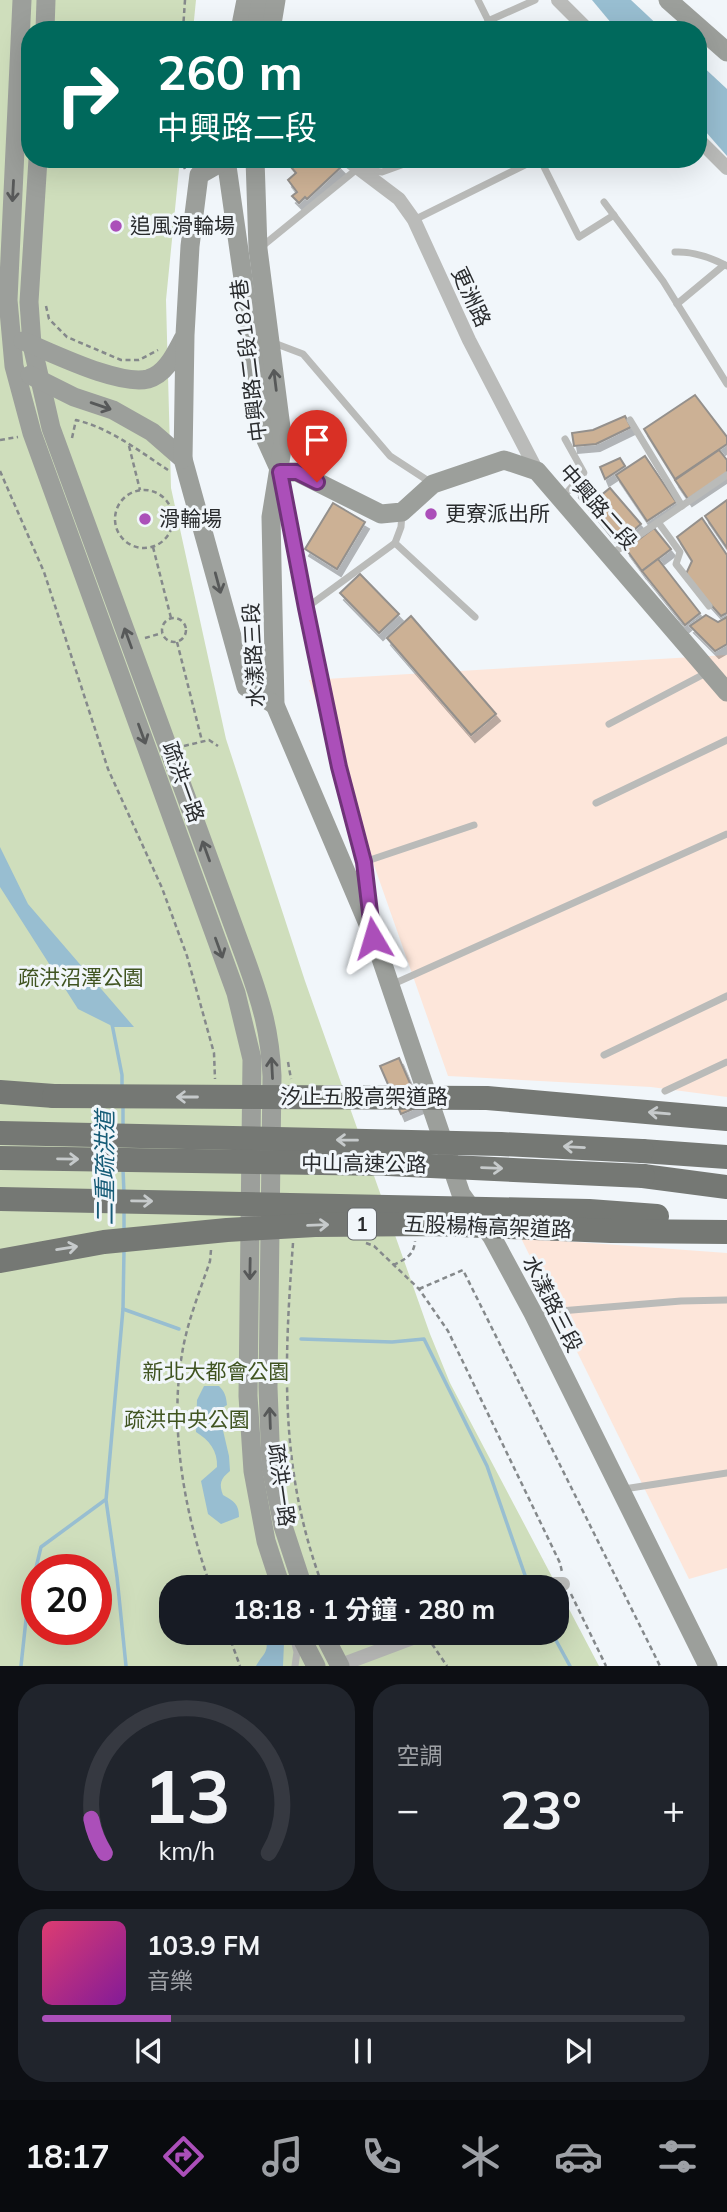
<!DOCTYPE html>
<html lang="zh-TW">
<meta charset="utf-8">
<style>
body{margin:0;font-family:Mulish,"Noto Sans TC",sans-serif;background:#20242c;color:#f1f3f6;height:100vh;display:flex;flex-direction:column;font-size:26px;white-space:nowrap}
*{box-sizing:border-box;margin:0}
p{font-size:23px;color:#9ea1a6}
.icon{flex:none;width:38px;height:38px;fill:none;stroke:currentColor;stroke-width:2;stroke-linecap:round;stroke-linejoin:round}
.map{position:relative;height:1666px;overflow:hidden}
.panel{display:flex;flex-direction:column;gap:18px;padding:18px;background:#0d0f14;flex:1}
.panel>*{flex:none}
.top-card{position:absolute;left:21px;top:21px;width:686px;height:147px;border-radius:28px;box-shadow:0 7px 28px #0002;background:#00695c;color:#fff;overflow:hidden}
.speed{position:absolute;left:21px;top:1554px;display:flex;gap:14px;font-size:35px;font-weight:700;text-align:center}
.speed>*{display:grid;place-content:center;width:91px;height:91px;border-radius:50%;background:#171b24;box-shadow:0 7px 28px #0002;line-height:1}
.speed .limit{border:10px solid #d22;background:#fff;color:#111}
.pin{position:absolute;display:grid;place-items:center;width:60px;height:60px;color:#fff;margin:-72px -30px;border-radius:50% 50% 50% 0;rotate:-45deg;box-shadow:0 0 7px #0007}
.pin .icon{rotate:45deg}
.me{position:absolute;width:77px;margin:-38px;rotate:353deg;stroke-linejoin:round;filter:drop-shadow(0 0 5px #0008)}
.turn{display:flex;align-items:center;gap:24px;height:147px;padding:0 21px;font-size:32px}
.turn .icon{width:91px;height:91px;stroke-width:2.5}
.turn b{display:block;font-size:49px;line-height:60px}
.big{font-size:52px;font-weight:700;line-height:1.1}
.panel .widget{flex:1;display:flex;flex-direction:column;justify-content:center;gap:10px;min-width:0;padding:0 24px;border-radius:28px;background:#20242c}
.panel .dial{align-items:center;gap:0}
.dial svg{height:182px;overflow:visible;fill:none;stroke:#363941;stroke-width:7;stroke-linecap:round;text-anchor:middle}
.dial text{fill:#f1f3f6;stroke:none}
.song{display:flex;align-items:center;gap:21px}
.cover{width:84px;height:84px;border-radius:10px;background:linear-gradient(135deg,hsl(340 70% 55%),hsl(290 70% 35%))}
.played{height:7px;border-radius:4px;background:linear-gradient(90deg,#ab4fb9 20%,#363941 20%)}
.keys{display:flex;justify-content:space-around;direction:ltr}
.heat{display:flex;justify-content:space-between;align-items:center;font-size:38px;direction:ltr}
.panel .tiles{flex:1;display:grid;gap:18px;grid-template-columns:1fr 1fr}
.widget:last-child{grid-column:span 2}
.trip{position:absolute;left:159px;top:1575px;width:410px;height:70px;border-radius:28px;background:#171b24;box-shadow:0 7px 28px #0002;font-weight:700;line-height:70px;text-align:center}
.menu{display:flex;height:112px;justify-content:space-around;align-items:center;background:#090b0e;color:#9ea1a6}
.menu .icon{width:49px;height:49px}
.menu .active{color:#ab4fb9}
.menu b{font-size:32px;color:#f1f3f6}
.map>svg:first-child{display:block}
.industrial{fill:#fde6da}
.green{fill:#cfdebc;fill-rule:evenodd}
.water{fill:#98bed1}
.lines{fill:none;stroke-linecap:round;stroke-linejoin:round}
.stream{stroke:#98bed1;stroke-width:3.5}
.building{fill:#ccb195;stroke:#94908c;stroke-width:2;filter:url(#shadow)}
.path{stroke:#85898b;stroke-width:2.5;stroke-dasharray:5 3.5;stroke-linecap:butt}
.lane{stroke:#babbb9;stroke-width:7}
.street{stroke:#babbb9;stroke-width:14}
.secondary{stroke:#9c9f9b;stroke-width:19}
.highway{stroke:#757874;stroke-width:24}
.highway-bridge{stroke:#757874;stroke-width:24}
.oneway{stroke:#575959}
.oneway2{stroke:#c6cacb}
.route-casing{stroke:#6f3378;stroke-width:18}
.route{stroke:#ab4fb9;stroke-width:12}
.poi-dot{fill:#ab4fb9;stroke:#f1f6fa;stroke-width:2.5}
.labels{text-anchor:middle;stroke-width:6;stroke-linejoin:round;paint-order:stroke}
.shield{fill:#f1f6fa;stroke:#65686a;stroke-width:2}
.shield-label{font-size:19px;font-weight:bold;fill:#292b2d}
.poi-label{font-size:21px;fill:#292b2d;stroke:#f1f6fa;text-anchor:start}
.street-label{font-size:21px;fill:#292b2d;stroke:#f1f6fa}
.park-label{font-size:21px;fill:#405421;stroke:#f1f6fa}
.water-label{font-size:23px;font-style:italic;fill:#155b76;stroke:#f1f6fa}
</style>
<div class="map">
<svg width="727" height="1666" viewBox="0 0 727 1666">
<defs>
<filter id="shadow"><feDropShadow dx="4" dy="7" stdDeviation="0" flood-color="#0004"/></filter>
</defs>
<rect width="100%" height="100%" fill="#f1f6fa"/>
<g class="industrial">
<polygon points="727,655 727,1097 651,1087 448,1076 309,680"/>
<polygon points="521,1238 727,1253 727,1568 689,1579"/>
</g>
<path class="green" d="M0 0H196L193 30H30V159H180L166 300 171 488 226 739 305 981 430 1334 450 1383 599 1666H0ZM37 1570H96V1629H37ZM172 1587H556V1633H172Z"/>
<g class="water">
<polygon points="592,0 631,0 663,30 617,30"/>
<polygon points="698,62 727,89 727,156 698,123"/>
<polygon points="0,847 28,904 134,1027 114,1027 78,1009 0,887"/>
<path d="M204 1386H219C225 1392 226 1396 227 1405L210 1415 211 1422 222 1426 229 1456 230 1471C220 1479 219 1484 223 1495 234 1501 239 1504 239 1517L221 1524 208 1514 201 1481 217 1467C218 1451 209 1440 196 1432L197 1400Z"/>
<path d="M260 1633H280L284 1643 283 1666H256C263 1653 271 1652 264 1634Z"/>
</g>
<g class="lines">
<g class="stream">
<polyline points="112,1024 122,1075 122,1088"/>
<polyline points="123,1107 123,1127"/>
<polyline points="123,1170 124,1193"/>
<polyline points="124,1212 124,1232"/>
<polyline points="124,1250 123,1309 106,1500 117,1577 126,1666"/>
<polyline points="123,1309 179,1329"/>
<polyline points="301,1339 392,1342 424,1339 487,1466 527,1581"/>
<polyline points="552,1633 570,1666"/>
<polyline points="21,1666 28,1601 41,1547 105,1500"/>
</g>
</g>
<g class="building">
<polygon points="300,159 333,159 341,167 307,199 305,197 299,203 292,196 297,192 288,180 296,173 291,167"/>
<polygon points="695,395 727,437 727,444 675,479 644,429"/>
<polygon points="625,416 631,427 596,444 574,446 572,433 593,430"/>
<polygon points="719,450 727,460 727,473 688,499 675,480"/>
<polygon points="645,456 676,502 647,521 616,475"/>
<polygon points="620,458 625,466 605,479 600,467"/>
<polygon points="587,482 600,497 588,506 575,491"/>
<polygon points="610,488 641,524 618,543 588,506"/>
<polygon points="727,500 727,548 705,516"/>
<polygon points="333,503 365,522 337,569 305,549"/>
<polygon points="702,518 727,555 727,613 721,616 685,576 692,561 677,537"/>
<polygon points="654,528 671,549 642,571 626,549"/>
<polygon points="658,559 700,613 685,625 642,571"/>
<polygon points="360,574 399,614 379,633 340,593"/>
<polygon points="706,615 718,622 727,617 727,644 715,651 690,626"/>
<polygon points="411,616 496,714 471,735 387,638"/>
<polygon points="399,1058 420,1106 401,1114 380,1066"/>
</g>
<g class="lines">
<g class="path">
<polyline points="183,30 185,0"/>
<polyline points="180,159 185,169"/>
<polyline points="46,306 49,319 67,337 121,360 139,360 158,350"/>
<path d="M72 438 76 420C110 428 139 451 168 470"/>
<polyline points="0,440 18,437"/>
<polyline points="129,446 140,490"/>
<polyline points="0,471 44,572 108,769 162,888 187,956 214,1053 215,1079"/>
<circle cx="144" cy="519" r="29"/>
<polyline points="153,547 171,618"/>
<circle cx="174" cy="630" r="12"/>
<polyline points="145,638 162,633"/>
<polyline points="177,642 202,741"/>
<polyline points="184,746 209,740 218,746"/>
<polyline points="288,1062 291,1079"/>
<path d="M293 1243C284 1365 279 1470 323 1587"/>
<polyline points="366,1243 374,1246 419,1289 448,1331 560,1563 562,1572"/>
<path d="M211 1250 210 1261C200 1291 187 1322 182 1354 169 1429 185 1517 211 1587"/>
<path d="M393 1265C406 1259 414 1255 415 1241"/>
<polyline points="419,1289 463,1270 660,1666"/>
<polyline points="571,1594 606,1666"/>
<polyline points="228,1633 240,1666"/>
<polyline points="344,1633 352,1640 362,1643"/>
<polyline points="432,1644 447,1666"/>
</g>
<g class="lane">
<polyline points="478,0 493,30"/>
<polyline points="488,21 535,0"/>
<polyline points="540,159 579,237 614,215"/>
<polyline points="604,202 663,281 727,384"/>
<polyline points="414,220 537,159"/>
<polyline points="260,248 357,169 382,172 418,159"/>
<path d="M675 252C694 251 710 257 727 266"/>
<polyline points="677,304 724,265"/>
<polyline points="274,343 303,354 390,456 433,484"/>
<polyline points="630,420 682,506"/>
<polyline points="283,486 339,767 364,862 370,909"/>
<polyline points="561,499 584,473 565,439"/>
<polyline points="658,522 680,552 676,564 709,606"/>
<polyline points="395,543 475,617"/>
<polyline points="610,555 727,475"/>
<polyline points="306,608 395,543 401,527 402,513"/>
<polyline points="609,724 708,672"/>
<polyline points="596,803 727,740"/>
<polyline points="364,862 474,825"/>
<polyline points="391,985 727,834"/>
<polyline points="604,1055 727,996"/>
<polyline points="665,1091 727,1062"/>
<polyline points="536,1313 681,1301 727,1300"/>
<polyline points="624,1489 727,1473"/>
<polyline points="295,1666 297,1652 295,1644"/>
</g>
<g class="street">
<polyline points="558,0 588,30"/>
<polyline points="698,139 727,168"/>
<polyline points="346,159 399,199 414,220 469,340 537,471"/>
<polyline points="540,1587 549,1584 563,1584"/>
<polyline points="338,1666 426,1633"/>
</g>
<g class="secondary">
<polyline points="22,0 8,300 14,366 32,433 236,993 252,1059 248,1396 253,1471 266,1541 281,1587"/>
<polyline points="668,0 727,52"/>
<polyline points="45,30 46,0"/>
<polyline points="240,30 246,0"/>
<polyline points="256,30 261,0"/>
<polyline points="271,30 276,0"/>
<path d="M38 159 29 302 32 345 51 428 247 963C262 1005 270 1032 272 1076L268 1387 271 1467 283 1526 303 1587"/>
<polyline points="226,159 266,440 280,471"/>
<polyline points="255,159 258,249 283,443 271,517 275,705 374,938 461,1194 492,1237 533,1313 708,1666"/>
<path d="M23 341C53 353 118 386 148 379 166 374 175 354 183 339"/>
<polyline points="30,375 74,397 113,410 152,432 183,459 246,687 275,705"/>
<polyline points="183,459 185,335 190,246 199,175 227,159"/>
<polyline points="280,472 297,472 381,514 402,512 433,484 504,460 537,471 727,692"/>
<polyline points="299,1633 316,1666"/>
<polyline points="323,1633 340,1666"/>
</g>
<g class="highway">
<polyline points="0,1092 54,1096"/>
<polyline points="642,1151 727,1157"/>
<polyline points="643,1176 727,1187"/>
</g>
<g class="highway-bridge">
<polyline points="54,1096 487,1098 727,1119"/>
<polyline points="0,1133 501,1144 642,1151"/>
<polyline points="0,1158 388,1164 643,1176"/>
<polyline points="0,1199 589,1211 657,1216"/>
<polyline points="0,1261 104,1242 227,1230 315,1225 432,1224 611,1231 727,1232"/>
</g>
</g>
<defs><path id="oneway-shaft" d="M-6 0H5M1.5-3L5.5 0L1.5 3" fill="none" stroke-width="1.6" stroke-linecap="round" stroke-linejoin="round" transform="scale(1.75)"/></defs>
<g class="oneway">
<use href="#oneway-shaft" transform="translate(13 191) rotate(93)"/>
<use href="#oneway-shaft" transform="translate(275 380) rotate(-97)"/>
<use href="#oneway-shaft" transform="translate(101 406) rotate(19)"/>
<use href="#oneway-shaft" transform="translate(218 583) rotate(75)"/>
<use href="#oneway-shaft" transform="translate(128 638) rotate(-110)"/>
<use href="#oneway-shaft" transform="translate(142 734) rotate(70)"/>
<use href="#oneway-shaft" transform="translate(206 851) rotate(-110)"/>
<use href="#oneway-shaft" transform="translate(219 948) rotate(70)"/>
<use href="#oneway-shaft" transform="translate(272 1068) rotate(-93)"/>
<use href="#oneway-shaft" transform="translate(250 1269) rotate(91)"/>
<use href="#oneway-shaft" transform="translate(270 1418) rotate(-92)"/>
</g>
<g class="oneway2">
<use href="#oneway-shaft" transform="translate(187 1097) rotate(-180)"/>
<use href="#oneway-shaft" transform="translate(659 1113) rotate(-175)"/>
<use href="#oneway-shaft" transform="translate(347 1140) rotate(-179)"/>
<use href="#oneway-shaft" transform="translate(574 1147) rotate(-177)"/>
<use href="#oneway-shaft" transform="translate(68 1159) rotate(1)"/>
<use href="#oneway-shaft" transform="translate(492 1168) rotate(2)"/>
<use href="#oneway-shaft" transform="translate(142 1201) rotate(1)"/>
<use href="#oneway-shaft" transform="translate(318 1225) rotate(-2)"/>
<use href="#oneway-shaft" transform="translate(67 1248) rotate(-9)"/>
</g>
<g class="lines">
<g class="route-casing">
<polyline id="route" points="317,482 297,472 280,472 306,608 339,767 364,862 373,938"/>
</g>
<use href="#route" class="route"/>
</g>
<g class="poi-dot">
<circle cx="116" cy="226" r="7"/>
<circle cx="431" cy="514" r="7"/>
<circle cx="145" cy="519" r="7"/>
</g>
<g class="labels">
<rect class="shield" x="348" y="1208.5" width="28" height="31" rx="5"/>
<g class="shield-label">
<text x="362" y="1231">1</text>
</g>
<g class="poi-label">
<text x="130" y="233">追風滑輪場</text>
<text x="445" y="521">更寮派出所</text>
<text x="159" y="526">滑輪場</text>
</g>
<g class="street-label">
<text transform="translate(471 297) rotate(65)" y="7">更洲路</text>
<text transform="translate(249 360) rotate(-97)" y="7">中興路二段182巷</text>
<text transform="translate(598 507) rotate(49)" y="7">中興路二段</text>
<text transform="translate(254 655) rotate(-93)" y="7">水漾路三段</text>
<text transform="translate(183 782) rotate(70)" y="7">疏洪一路</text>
<text x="364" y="1104">汐止五股高架道路</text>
<text transform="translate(364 1164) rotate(1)" y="7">中山高速公路</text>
<text transform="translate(488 1227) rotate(2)" y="7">五股楊梅高架道路</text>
<text transform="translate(552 1304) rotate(63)" y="7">水漾路三段</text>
<text transform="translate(281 1485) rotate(82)" y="7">疏洪一路</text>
</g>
<g class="park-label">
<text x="81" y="985">疏洪沼澤公園</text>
<text x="216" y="1379">新北大都會公園</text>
<text x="187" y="1427">疏洪中央公園</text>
</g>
<g class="water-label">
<text transform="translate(105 1168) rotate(-90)" y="8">二重疏洪道</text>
</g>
</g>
</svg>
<div class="speed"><div class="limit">20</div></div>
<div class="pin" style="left:317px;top:482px;background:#d93025"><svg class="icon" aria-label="arrive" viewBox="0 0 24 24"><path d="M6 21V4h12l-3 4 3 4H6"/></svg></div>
<svg class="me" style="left:373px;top:938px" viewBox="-20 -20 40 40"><path d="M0-17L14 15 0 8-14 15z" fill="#ab4fb9" stroke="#fff" stroke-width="4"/></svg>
<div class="trip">18:18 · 1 分鐘 · 280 m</div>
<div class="top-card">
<div class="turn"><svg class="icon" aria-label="right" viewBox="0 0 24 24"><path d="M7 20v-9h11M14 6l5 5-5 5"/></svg><div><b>260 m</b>中興路二段</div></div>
</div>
</div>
<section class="panel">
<div class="tiles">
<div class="widget dial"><svg viewBox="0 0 100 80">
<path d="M14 69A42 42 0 1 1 86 69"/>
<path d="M14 69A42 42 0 0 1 8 54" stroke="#ab4fb9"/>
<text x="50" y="56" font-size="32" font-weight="700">13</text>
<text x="50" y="72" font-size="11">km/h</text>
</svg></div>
<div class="widget"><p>空調</p>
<div class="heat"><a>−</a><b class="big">23°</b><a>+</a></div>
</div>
<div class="widget">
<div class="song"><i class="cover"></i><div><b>103.9 FM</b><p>音樂</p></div></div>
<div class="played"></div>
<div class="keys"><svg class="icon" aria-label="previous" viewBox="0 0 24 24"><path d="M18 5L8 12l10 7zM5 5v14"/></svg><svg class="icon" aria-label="pause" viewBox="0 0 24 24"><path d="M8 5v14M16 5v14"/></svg><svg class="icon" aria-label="next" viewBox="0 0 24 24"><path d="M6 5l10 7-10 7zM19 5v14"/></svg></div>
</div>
</div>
</section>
<nav class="menu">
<b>18:17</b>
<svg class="icon active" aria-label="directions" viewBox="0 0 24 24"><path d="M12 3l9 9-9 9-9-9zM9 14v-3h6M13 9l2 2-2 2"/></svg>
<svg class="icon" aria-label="music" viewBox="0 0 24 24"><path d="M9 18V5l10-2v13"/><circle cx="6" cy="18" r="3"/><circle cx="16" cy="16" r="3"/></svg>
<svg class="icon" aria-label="phone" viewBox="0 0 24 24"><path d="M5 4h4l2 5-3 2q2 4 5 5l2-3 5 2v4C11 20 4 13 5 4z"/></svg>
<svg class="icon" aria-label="climate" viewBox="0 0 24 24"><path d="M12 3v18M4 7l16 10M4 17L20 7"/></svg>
<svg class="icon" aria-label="car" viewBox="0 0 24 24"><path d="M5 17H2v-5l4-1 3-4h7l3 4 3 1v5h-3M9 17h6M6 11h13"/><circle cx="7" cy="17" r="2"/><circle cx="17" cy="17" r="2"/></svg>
<svg class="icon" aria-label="filters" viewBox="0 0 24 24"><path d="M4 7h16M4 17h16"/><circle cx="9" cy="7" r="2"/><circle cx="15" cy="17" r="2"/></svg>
</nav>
